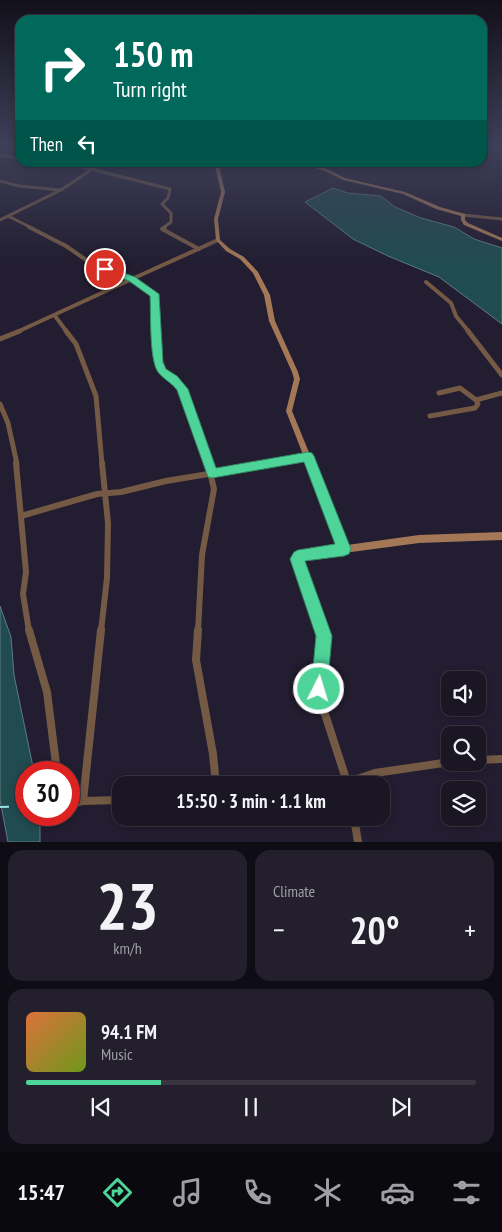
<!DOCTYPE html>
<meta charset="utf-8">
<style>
body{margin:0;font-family:"PT Sans Narrow",sans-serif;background:#231f2c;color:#f1f3f6;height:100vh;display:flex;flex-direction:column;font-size:19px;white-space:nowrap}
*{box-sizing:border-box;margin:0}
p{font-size:16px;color:#9f9fa6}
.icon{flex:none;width:28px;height:28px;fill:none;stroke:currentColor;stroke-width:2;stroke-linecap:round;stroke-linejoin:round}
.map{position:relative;height:842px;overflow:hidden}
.sheet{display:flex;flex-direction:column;gap:8px;padding:8px;background:#0e0c14;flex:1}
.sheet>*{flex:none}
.banner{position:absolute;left:15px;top:15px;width:472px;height:152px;border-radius:15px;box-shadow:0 2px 8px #0003,0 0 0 1px #383541;background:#00695c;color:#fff;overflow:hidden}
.controls{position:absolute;left:441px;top:671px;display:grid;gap:10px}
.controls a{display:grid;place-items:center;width:45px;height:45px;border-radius:10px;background:#1a1624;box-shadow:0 2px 8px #0003,0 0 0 1px #383541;font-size:25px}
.speed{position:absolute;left:15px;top:761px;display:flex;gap:10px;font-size:25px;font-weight:700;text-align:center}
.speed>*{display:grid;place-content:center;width:65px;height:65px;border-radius:50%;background:#1a1624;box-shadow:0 2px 8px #0003,0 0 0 1px #383541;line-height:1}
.speed .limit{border:8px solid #d22;background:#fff;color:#111}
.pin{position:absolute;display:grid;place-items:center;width:42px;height:42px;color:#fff;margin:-21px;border:2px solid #fff;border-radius:50%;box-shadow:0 1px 5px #0007}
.me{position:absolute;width:55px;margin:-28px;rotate:5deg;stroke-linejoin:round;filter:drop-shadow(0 0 4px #0008)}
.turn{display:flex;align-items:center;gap:18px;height:105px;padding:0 15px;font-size:22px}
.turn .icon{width:65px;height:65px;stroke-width:2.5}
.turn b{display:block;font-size:35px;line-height:42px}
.then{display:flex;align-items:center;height:48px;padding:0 15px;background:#0003;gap:10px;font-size:19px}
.big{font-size:38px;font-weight:700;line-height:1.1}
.sheet .tile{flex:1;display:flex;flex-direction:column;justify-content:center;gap:8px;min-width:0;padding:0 18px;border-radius:15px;background:#231f2c}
.sheet .dial{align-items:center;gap:0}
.dial b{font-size:65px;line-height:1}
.song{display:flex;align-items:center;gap:15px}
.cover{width:60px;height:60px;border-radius:8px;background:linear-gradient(135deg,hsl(20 70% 55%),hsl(80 70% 35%))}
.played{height:5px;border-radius:2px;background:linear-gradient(90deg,#4ed399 30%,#383541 30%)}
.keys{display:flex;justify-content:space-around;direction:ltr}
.heat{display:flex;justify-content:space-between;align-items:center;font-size:28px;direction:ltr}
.sheet .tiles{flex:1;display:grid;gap:8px;grid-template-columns:1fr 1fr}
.tile:last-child{grid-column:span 2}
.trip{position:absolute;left:112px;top:776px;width:278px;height:50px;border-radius:15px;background:#1a1624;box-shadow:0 2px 8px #0003,0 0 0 1px #383541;font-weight:700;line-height:50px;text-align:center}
.tab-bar{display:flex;height:80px;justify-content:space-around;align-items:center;background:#0a090e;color:#9f9fa6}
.tab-bar .icon{width:35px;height:35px}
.tab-bar .selected{color:#4ed399}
.tab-bar b{font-size:22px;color:#f1f3f6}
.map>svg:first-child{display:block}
.water{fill:#204b4f;stroke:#5e7c83}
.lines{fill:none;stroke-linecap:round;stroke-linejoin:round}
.ferry{stroke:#95e5eb;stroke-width:2;stroke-dasharray:9 8;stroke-linecap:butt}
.street-far4{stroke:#745944;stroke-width:3}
.street-far3{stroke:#745944;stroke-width:4}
.street-far2{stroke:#745944;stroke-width:5}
.street-far1{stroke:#745944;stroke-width:6}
.street{stroke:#745944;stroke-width:8}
.secondary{fill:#a47856;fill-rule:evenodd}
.route{fill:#4ed399;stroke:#338963}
</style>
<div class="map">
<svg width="502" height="842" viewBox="0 0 502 842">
<rect width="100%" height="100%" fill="#221d30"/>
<g class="water">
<polygon points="333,188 348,193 381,196 395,207 421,218 454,227 474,239 502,248 502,324 439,277 388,256 353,239 305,202"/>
<polygon points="0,606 11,637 14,675 34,772 26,772 26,815 40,815 40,842 8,842 0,800"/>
</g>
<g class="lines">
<polyline class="ferry" points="0,807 26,806"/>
<g class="street-far4">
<polyline points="0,155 20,158"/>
<polyline points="63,162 170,189 168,198 162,204 171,213 171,222 163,228"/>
<polyline points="0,181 19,186 60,190"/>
<polyline points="463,215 502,219"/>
<polyline points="8,216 32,228"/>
<polyline points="0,220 61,190 103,162"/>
</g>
<g class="street-far3">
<polyline points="29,227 66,246 89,262 132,279 218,240"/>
<polyline points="165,227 162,229 199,249"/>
<polyline points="426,282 451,303 456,316 469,332"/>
<polyline points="55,316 67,332"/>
<polyline points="17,332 132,279 155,294 157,332"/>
</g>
<g class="street-far2">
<polyline points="66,331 76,344 96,396 102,464"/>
<polyline points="157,331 158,362 163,370 182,389 209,464"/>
<polyline points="468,331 502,375"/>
<polyline points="0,339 20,331"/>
<polyline points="439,393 460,388 476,400 502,393"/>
<polyline points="0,404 8,423 17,464"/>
<polyline points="430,416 475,408 478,404 476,400"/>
<polyline points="268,464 308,457"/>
</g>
<g class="street-far1">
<polyline points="16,463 26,572 23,594 29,631"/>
<polyline points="21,516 97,494 121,492 166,481 275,463"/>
<polyline points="101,631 107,578 108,523 102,463"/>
<polyline points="198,631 202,555 214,489 208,463"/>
<polyline points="322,631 297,559 304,555 344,549"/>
</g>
<g class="street">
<polyline points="29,630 47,692 57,772"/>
<polyline points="198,630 196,660 213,754 216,785"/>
<polyline points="321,630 324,637 319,689 324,711 348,785"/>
<polyline points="478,760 502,759"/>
<polyline points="339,785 375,773 450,762"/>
<polyline points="83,801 101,630"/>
<polyline points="69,805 83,801 121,800"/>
<polyline points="354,818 358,842"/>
</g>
<g class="secondary">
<polygon points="214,162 218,162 225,192 218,219 220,240 230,249 244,257 258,272 270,295 275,321 298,372 300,379 292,411 347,545 419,535 502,532 502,540 419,543 344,553 341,552 286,411 294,379 292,372 269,321 264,295 253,273 240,259 226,251 216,240 214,219 221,192"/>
<polygon points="299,162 306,162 329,170 345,178 405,192 440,207 465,214 465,220 468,223 502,238 502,241 464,225 461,220 461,216 436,209 403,194 343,180 327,172"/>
</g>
</g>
<linearGradient id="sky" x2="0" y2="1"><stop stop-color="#13101a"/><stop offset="0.55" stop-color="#3e4059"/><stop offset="1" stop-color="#3e4059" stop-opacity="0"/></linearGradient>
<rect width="502" height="264" fill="url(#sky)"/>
<path class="route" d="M105 266 135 277 159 294 163 362 166 369 177 376 188 389 216 468 308 452 312 453 314 456 351 549 349 554 344 556 305 561 332 636 327 689 325 695 319 697 313 695 311 689 316 636 290 559 294 552 298 550 335 544 304 462 212 478 208 477 177 390C172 383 162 378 158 372 149 360 151 312 150 296L129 281 102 271 100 269Z"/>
</svg>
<div class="controls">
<a><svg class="icon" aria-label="sound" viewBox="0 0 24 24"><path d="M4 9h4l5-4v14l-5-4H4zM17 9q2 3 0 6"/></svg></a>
<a><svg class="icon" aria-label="search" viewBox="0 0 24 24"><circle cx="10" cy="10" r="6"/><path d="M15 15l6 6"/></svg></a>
<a><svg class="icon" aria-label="layers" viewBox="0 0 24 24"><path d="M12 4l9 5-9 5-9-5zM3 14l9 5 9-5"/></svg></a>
</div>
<div class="speed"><div class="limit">30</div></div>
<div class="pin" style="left:105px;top:269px;background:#d93025"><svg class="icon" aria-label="arrive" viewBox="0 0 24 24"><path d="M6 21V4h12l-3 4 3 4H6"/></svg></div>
<svg class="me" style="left:319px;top:689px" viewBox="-20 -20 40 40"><circle r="17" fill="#4ed399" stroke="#fff" stroke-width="3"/><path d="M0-11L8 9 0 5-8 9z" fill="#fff"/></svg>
<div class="trip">15:50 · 3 min · 1.1 km</div>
<div class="banner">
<div class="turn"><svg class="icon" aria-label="right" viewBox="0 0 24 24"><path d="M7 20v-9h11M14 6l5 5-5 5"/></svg><div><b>150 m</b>Turn right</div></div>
<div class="then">Then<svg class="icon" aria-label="left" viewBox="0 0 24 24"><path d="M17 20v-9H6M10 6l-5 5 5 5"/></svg></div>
</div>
</div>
<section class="sheet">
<div class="tiles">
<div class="tile dial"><b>23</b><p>km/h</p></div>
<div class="tile"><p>Climate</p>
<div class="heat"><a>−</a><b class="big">20°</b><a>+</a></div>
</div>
<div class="tile">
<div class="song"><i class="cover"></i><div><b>94.1 FM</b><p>Music</p></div></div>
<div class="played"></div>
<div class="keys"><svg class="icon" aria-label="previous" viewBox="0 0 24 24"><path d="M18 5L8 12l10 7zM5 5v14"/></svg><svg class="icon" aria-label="pause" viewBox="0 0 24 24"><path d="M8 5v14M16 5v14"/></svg><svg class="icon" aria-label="next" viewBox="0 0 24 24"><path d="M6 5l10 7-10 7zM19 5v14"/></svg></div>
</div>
</div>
</section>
<nav class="tab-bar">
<b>15:47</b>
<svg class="icon selected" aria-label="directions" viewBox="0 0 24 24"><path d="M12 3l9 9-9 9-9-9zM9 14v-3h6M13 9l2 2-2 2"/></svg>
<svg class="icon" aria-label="music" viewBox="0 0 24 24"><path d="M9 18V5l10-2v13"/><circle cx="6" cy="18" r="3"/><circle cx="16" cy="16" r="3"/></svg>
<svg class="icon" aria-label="phone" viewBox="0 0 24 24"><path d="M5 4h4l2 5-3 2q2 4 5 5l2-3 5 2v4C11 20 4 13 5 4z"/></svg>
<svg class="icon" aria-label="climate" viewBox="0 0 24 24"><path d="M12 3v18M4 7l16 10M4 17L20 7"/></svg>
<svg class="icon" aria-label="car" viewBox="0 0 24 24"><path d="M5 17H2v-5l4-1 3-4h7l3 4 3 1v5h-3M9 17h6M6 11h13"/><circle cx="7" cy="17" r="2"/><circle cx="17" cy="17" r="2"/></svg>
<svg class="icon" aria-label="filters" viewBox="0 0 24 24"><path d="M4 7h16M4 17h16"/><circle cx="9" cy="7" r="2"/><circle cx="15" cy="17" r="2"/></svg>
</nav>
